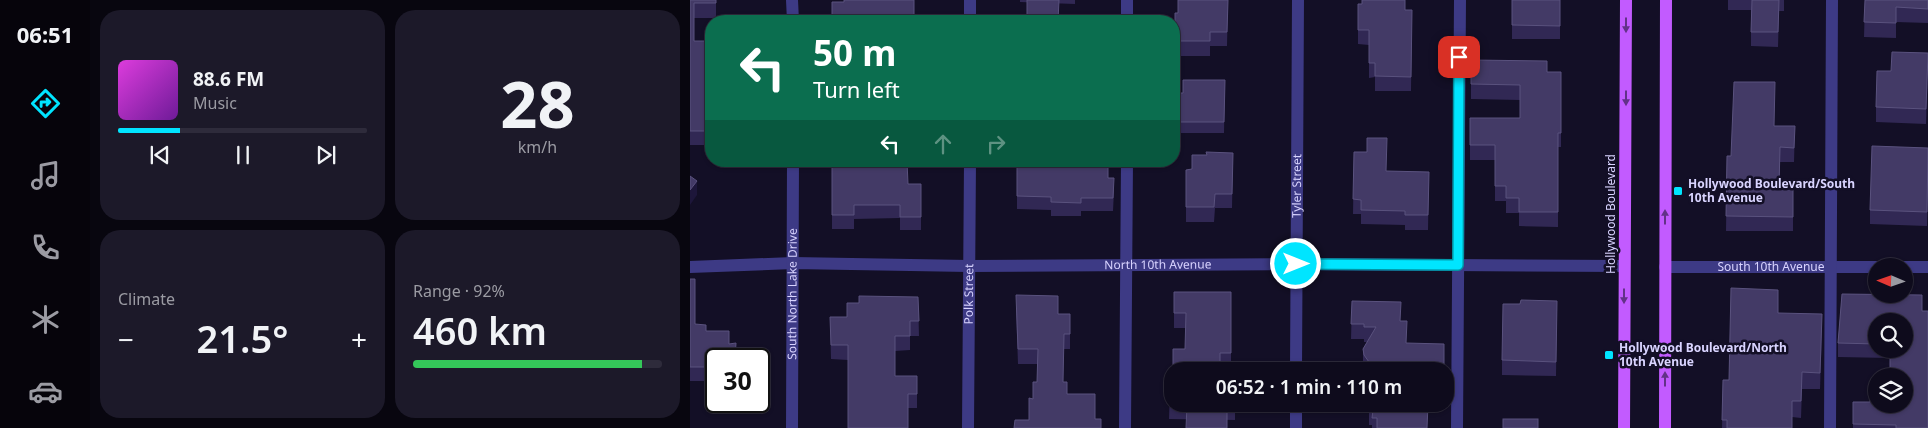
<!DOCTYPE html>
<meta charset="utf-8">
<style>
body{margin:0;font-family:"Noto Sans",sans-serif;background:#1c1929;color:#f1f3f6;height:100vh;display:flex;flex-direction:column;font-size:19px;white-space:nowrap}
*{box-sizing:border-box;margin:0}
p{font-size:16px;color:#9b9ba3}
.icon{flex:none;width:28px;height:28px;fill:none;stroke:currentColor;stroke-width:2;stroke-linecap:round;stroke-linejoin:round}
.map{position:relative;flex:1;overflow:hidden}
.sheet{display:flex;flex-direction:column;gap:10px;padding:10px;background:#08060f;width:600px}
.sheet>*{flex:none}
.banner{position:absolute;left:15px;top:15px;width:475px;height:152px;border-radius:20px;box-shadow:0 1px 4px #0004,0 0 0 1px #2e2b3b;background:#0b6e4f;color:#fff;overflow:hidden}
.needle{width:32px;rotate:272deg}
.tools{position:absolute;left:1178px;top:258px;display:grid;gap:10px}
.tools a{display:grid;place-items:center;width:45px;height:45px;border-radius:50%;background:#0e0b1c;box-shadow:0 1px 4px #0004,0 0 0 1px #2e2b3b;font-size:25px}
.speed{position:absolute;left:15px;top:348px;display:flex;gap:10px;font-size:25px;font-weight:700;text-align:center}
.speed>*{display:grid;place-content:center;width:65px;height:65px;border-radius:50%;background:#0e0b1c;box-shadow:0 1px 4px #0004,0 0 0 1px #2e2b3b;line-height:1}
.speed .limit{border:2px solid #111;border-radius:8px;background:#fff;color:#111}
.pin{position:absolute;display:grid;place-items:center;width:42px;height:42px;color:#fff;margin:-21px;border-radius:10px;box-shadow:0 2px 8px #0006}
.me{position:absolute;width:55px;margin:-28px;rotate:90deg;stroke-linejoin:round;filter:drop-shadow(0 0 4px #0008)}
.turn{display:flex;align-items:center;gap:18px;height:105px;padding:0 25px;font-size:22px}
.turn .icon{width:65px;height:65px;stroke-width:2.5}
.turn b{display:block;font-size:35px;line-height:42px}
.lanes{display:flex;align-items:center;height:48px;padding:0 25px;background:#0003;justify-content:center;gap:25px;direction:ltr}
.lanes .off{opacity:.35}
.big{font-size:38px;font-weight:600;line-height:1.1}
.sheet .card{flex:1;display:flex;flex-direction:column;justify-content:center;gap:8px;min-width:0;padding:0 18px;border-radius:20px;background:#1c1929}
.sheet .dial{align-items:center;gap:0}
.dial b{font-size:65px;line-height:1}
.song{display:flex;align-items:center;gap:15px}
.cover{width:60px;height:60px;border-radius:8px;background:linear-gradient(135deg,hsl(300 70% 55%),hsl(280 70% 35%))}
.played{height:5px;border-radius:2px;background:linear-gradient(90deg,#00e5ff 25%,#2e2b3b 25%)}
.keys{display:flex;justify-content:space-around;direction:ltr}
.heat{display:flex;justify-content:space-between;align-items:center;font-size:28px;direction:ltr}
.charge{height:8px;border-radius:4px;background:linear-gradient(90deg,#34c759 92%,#2e2b3b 0)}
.sheet .tiles{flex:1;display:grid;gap:10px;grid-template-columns:repeat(2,1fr)}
.trip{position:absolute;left:474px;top:362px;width:290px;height:50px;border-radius:20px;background:#0e0b1c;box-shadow:0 1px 4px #0004,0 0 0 1px #2e2b3b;font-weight:600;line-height:50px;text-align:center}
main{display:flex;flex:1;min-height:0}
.tab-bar{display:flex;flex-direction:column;width:90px;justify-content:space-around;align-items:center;background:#06040b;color:#9b9ba3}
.tab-bar .icon{width:35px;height:35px}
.tab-bar .selected{color:#00e5ff}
.tab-bar b{font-size:22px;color:#f1f3f6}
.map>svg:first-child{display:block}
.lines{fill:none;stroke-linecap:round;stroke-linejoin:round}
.minor{stroke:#3d3a85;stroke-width:12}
.major{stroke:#c25bff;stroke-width:12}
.wall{fill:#312854;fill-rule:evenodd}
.shaded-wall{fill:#1d163a}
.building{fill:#433a66;stroke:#5a527e}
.oneway{fill:#623188}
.route-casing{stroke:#0095a6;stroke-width:12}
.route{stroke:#00e5ff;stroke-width:9}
.poi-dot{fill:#00e5ff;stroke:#130f26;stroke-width:2}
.labels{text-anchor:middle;stroke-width:5;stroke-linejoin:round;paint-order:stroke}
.poi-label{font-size:12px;font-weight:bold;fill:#d9d4ff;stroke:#130f26;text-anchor:start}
.street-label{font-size:12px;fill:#d9d4ff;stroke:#130f26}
</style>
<main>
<nav class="tab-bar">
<b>06:51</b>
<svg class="icon selected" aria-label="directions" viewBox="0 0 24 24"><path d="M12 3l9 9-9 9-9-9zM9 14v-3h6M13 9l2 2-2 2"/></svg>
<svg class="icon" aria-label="music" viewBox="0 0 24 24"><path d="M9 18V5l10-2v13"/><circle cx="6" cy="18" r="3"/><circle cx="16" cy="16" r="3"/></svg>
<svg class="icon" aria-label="phone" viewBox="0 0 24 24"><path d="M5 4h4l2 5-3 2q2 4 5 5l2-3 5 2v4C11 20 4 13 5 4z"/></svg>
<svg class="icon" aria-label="climate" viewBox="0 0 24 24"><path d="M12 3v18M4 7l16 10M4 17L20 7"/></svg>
<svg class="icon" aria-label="car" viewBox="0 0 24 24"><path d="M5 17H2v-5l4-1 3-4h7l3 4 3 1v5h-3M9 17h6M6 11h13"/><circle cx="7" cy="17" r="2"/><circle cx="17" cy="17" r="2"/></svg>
</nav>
<section class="sheet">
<div class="tiles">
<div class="card">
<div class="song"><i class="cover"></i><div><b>88.6 FM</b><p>Music</p></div></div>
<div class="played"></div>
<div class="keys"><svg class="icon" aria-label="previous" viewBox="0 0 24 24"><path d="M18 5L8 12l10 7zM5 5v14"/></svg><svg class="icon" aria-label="pause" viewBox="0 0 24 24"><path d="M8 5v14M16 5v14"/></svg><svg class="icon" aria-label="next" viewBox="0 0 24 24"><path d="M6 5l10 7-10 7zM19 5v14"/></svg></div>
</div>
<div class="card dial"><b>28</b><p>km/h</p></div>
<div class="card"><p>Climate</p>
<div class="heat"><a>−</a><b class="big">21.5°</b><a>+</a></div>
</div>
<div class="card"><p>Range · 92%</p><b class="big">460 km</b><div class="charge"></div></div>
</div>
</section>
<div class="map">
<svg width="1238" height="428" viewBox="0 0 1238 428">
<rect width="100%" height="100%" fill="#130f26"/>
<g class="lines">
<g class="minor">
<polyline points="102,0 103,21"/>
<polyline points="280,21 280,0"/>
<polyline points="437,21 437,0"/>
<path id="s1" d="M0 267 103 263 279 266 606 264 934 266"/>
<path id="s2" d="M975 267H1186"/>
<polyline points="1214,267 1238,267"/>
<path id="s3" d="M606 371 608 0"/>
<path id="s4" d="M102 428 103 161"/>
<path id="s5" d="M278 428 280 161"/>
<polyline points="435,428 437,161"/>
<polyline points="606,428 606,404"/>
<polyline points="767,428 770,0"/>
<polyline points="1140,428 1142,0"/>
</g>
<g class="major">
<polyline points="934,428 936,0"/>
<polyline points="975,428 976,0"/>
</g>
</g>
<g class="wall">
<polygon points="0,0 26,0 26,18 4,18 4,41 21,45 21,124 20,145 0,145"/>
<polygon points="330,0 385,0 385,4 330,2"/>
<polygon points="488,0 538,0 537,46 520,46 520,56 485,56 485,13 488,13"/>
<rect x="822" y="0" width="48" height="39"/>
<polygon points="1038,0 1094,0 1094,11 1089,11 1088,47 1061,46 1061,10 1038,10"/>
<polygon points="1175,0 1238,0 1238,23 1206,22 1206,38 1174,37"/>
<polygon points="668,4 715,10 722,10 721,91 685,91 685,77 679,78 679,45 668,44"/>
<polygon points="781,60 857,72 871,72 871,147 868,147 868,227 829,226 829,213 816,213 816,201 805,201 805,160 780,160 780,118 830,118 830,100 781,99"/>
<polygon points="1238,68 1236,124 1186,122 1186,107 1201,71"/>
<polygon points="535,80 534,133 486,133 486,93 493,93"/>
<polygon points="1085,126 1105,126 1104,162 1090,162 1089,187 1103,187 1103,231 1036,231 1037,156 1041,156"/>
<polygon points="1238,148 1238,185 1237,226 1180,224 1180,210"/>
<polygon points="664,152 696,171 739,172 738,230 715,230 715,225 671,224 671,214 663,214"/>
<polygon points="543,153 542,208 525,208 524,222 496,222 496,170 502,169 516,155"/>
<polygon points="142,161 218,184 231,184 231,230 210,230 210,218 164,219 164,229 142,229"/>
<polygon points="327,161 418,178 424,191 423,211 391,211 391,216 361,216 361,210 327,209"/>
<polygon points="0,279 5,324 16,331 26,359 26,381 0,381"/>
<polygon points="484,292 541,292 541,368 530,368 495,349 496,328 484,328"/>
<path d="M1152 294 1232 295V311H1238V428H1163V402H1180V387H1186V404H1214V376H1200V358L1148 357V343ZM1186 321H1214V349H1186Z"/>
<polygon points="228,297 229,336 220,336 220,350 205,351 205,376 227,376 227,408 218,408 158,360 141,359 140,317 157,317 169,303"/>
<polygon points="662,301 711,321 716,343 754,371 675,371 674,370 673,363 673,349 677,342 674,342 674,339 661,339"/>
<polygon points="867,301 866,376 812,375 812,360 830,304"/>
<polygon points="326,309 368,314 380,329 380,349 374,349 339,420 343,399 347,382 347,364 328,364"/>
<polygon points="1088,313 1132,330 1130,389 1112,389 1111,418 1102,417 1102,428 1032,428 1033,380 1039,380"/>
<polygon points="480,387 545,404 545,420 479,419"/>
<polygon points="679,404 738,428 682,428 682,425 679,425"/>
</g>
<g class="shaded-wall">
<polygon points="1238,53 1238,68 1236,124 1236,109"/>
<polygon points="7,181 7,195 0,205 0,190"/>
<polygon points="1132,314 1132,330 1130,389 1130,373"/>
</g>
<g class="building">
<polygon points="0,0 26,0 26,3 4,3 4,41 20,41 20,45 21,45 21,109 20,131 0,131"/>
<polygon points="154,0 224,0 224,21 142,21 142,2 154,2"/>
<polygon points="337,0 369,0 368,21 337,21"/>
<polygon points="488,0 538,0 537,32 520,32 520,41 485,41 485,13 488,13"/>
<polygon points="672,0 715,0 715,10 722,10 721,77 685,76 685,63 679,63 679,30 668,30 668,4 672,4"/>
<polygon points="822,0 870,0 870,26 822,25"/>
<polygon points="1062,0 1089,0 1088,32 1061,32"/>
<polygon points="1175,0 1238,0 1238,9 1206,7 1206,23 1174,22"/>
<polygon points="1202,52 1238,53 1236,109 1186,107 1187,71 1201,71"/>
<polygon points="781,60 857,61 857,72 871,72 871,133 868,133 868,212 829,212 829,198 816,198 816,186 805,186 805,145 780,145 780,118 830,118 830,85 781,84"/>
<polygon points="493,80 535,80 534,122 486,122 486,93 493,93"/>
<polygon points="1044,82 1085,82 1084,126 1105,126 1104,148 1090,147 1089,187 1103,187 1103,217 1036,216 1037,156 1041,156"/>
<polygon points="677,138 697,138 696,171 739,172 738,215 715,215 715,211 671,210 671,200 663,199 664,152 677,152"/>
<polygon points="1182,146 1238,148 1237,212 1180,210"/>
<polygon points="516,152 543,153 542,194 525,194 524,207 496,207 496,170 502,169 502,155 517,155"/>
<polygon points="142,161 217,161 218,184 231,184 231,217 210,217 210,205 164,205 164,215 142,215"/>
<polygon points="327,161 418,162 418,178 424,178 423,198 391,198 391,203 361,202 361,197 327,196"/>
<polygon points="0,176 7,181 0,190"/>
<polygon points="0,279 5,279 5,324 16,325 16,331 39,331 39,344 46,343 45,359 26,359 26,367 0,367"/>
<polygon points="1041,288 1088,290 1088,313 1132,314 1130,373 1112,372 1111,401 1102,401 1102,428 1037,428 1037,420 1032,420 1033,380 1039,380"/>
<polygon points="484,292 541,292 541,353 530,353 530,371 483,371 483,349 495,349 496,313 484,313"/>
<polygon points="1152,294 1232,295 1232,311 1238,311 1238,428 1206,428 1206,425 1163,424 1163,402 1180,402 1180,387 1186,387 1186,404 1214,404 1214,376 1200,376 1200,349 1214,349 1214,321 1186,321 1186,344 1148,343"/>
<polygon points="326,295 368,296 368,314 380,314 380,334 374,334 373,382 377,382 377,394 405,394 405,419 411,419 411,428 324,428 325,420 339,420 339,398 343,399 343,382 347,382 348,349 328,349"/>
<polygon points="169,296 228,297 229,321 220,321 220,336 205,336 205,376 227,376 227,394 218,394 218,428 158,428 158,345 141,345 140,317 157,317 157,303 169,303"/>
<polygon points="831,300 867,301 866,362 812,360 813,304 830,304"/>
<polygon points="662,301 711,302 710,321 717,321 716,343 754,344 754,371 679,371 679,362 674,355 673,349 686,327 674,327 674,324 661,324"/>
<polygon points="480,387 482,387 482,404 545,404 545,405 537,405 537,428 496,428 497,405 479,405"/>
<polygon points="679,404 738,404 737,428 687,428 687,418 682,418 683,410 679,410"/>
<rect x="813" y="419" width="35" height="9"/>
</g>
<defs><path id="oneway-solid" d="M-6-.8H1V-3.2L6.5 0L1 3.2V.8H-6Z" transform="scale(1.25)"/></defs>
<g class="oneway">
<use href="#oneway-solid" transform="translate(936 25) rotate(90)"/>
<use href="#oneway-solid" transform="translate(936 98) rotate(90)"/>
<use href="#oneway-solid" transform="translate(975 217) rotate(-90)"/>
<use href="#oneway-solid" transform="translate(934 296) rotate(90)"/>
<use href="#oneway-solid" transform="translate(975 379) rotate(-90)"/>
</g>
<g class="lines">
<g class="route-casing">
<polyline id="route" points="606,264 768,265 769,57"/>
</g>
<use href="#route" class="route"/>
</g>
<g class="poi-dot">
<rect x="983" y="186" width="10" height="10" rx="2.5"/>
<rect x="914" y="350" width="10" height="10" rx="2.5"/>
</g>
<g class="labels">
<g class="poi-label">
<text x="998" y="188">Hollywood Boulevard/South<tspan x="998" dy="14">10th Avenue</tspan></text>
<text x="929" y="352">Hollywood Boulevard/North<tspan x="929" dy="14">10th Avenue</tspan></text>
</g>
<g class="street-label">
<text dy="4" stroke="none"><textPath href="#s3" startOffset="185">Tyler Street</textPath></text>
<text transform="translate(921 214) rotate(-90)" y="4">Hollywood Boulevard</text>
<text dy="4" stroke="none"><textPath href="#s1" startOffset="468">North 10th Avenue</textPath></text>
<text dy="4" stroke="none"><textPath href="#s2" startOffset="106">South 10th Avenue</textPath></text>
<text dy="4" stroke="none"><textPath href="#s4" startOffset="134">South North Lake Drive</textPath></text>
<text dy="4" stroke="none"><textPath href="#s5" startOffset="134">Polk Street</textPath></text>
</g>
</g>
</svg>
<div class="tools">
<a><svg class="needle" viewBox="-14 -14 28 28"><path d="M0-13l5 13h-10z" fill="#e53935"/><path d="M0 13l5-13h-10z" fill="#9b9ba3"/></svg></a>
<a><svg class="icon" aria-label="search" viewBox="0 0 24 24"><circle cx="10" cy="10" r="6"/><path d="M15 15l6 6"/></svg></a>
<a><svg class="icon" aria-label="layers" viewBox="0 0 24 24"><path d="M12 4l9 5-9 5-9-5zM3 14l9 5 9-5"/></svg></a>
</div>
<div class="speed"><div class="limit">30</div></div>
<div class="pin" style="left:769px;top:57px;background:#d93025"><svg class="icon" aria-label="arrive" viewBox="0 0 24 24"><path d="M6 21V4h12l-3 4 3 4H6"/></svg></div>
<svg class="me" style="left:606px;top:264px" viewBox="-20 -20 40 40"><circle r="17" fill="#00e5ff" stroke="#fff" stroke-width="3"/><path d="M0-11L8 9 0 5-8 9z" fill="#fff"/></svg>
<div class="trip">06:52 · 1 min · 110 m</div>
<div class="banner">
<div class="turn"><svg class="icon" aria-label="left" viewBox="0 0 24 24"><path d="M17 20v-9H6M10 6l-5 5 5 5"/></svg><div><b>50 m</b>Turn left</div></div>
<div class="lanes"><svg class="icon" aria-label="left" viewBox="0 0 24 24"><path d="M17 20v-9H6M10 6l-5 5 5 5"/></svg><svg class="icon off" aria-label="ahead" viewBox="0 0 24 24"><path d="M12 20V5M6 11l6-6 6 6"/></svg><svg class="icon off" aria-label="right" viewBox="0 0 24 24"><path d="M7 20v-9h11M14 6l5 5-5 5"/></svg></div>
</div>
</div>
</main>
